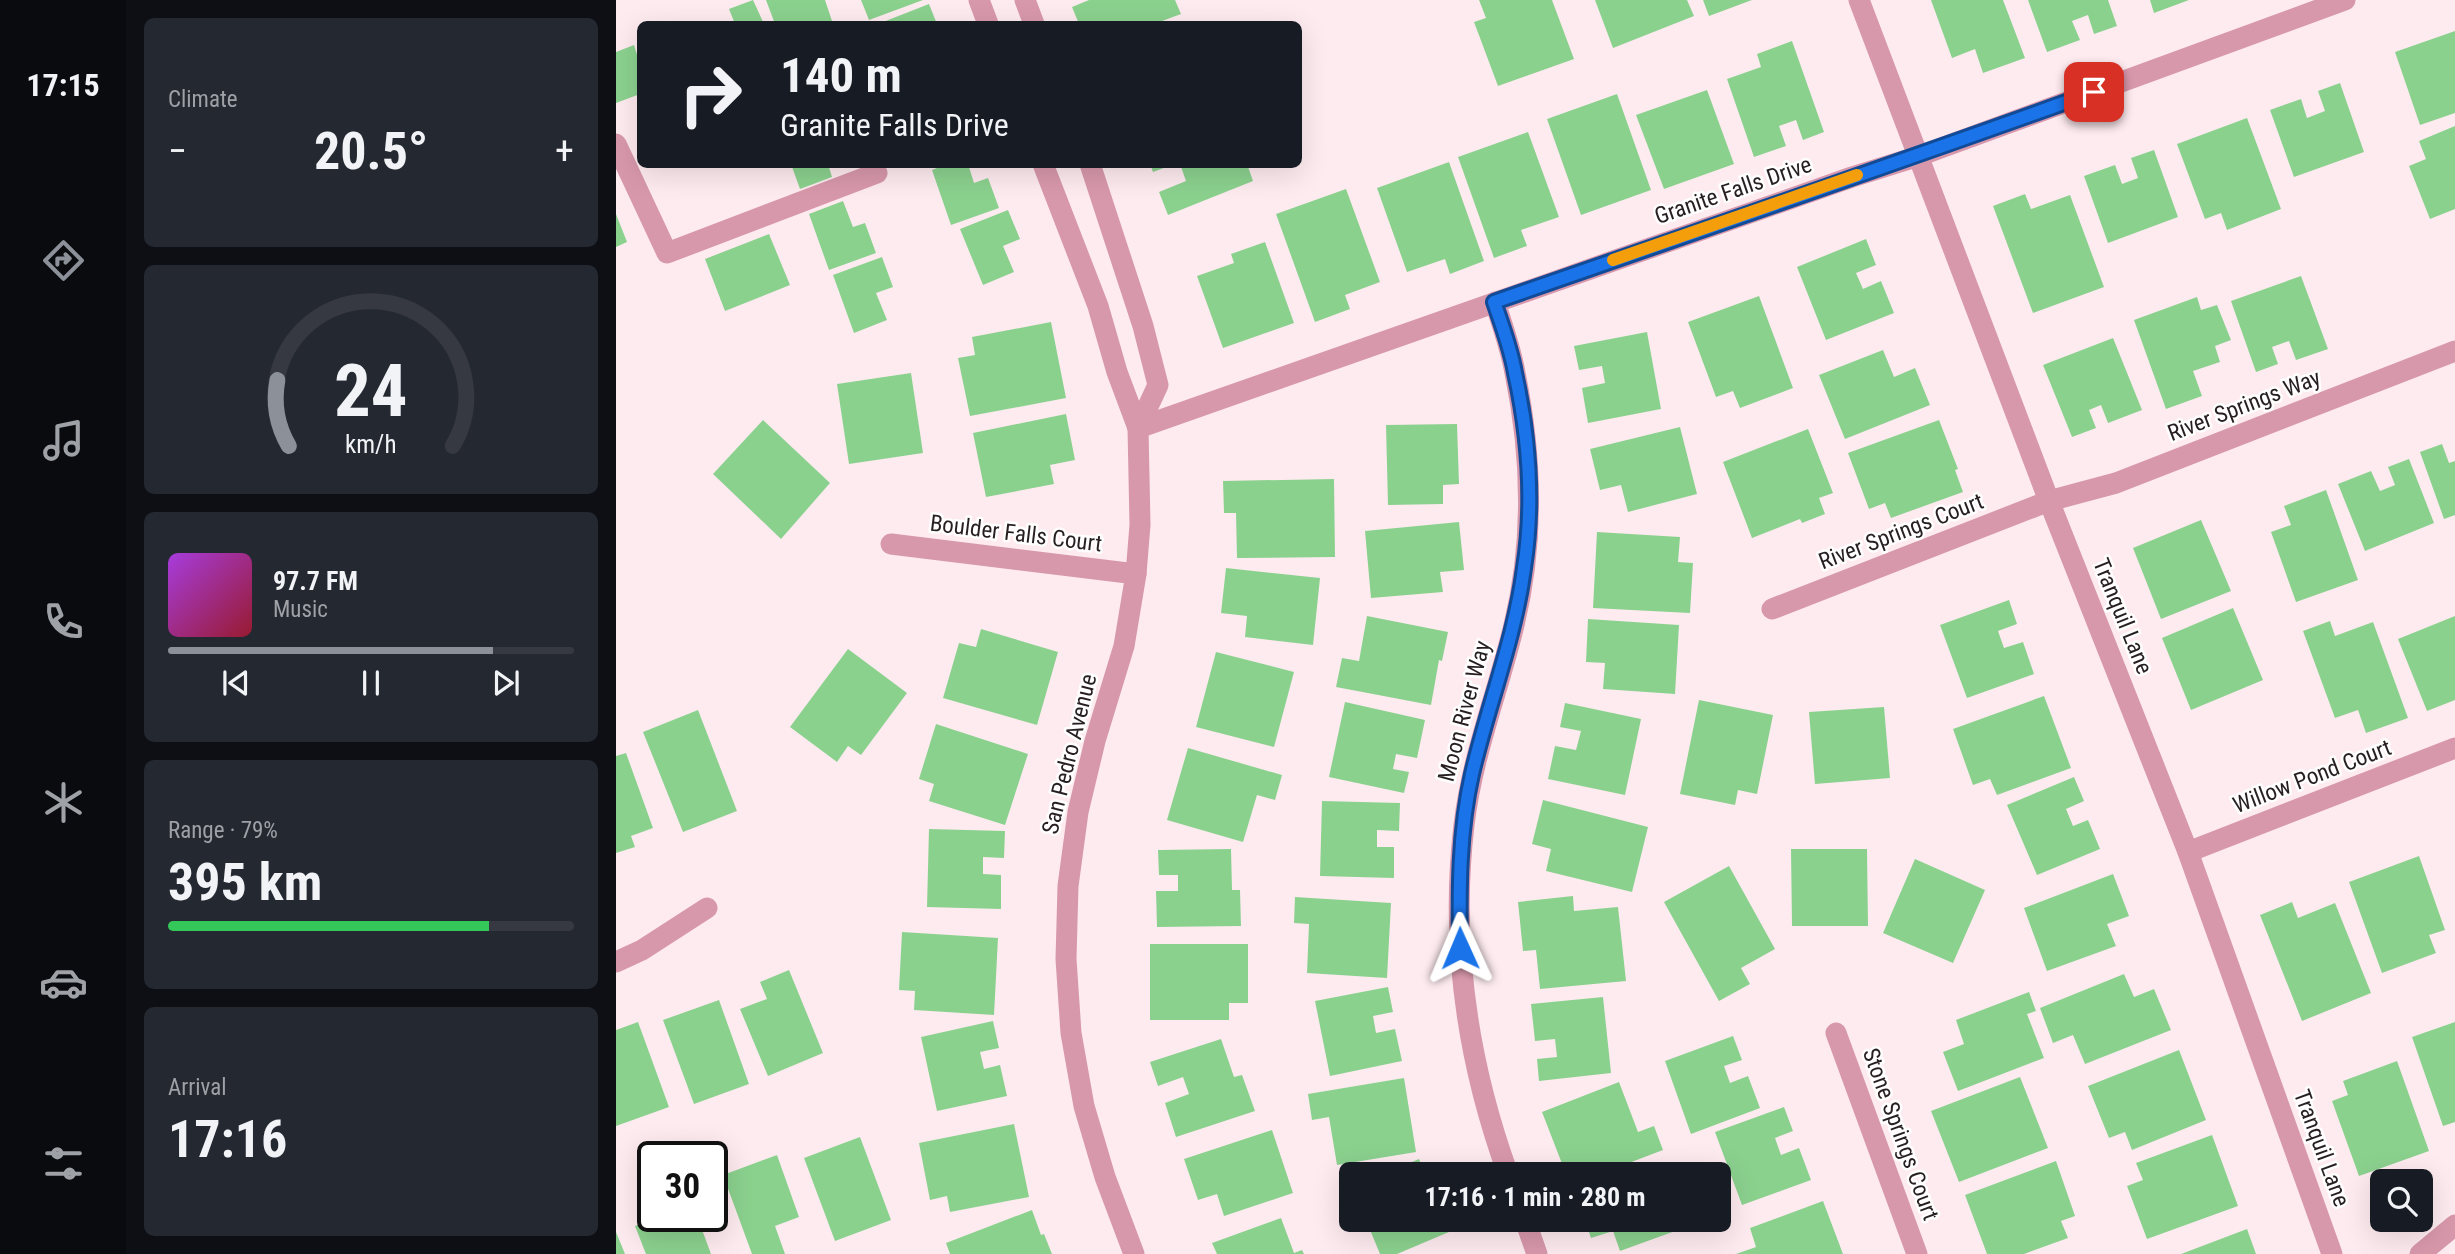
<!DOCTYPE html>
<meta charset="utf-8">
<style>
body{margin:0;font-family:"Roboto Condensed",sans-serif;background:#242831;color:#f1f3f6;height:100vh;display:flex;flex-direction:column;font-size:26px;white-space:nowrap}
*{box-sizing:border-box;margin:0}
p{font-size:23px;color:#9ea1a6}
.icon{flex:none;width:38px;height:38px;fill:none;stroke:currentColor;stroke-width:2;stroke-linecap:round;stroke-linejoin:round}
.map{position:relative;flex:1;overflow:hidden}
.panel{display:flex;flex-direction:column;gap:18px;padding:18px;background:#0d0f14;width:490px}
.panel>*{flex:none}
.banner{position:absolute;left:21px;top:21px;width:665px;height:147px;border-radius:10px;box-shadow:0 7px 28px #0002;background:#171b24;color:#f1f3f6;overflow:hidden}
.fabs{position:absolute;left:1754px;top:1169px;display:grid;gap:14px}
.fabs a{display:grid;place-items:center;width:63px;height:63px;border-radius:10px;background:#171b24;box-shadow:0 7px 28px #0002;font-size:35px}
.speed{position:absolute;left:21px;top:1141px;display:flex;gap:14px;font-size:35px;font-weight:700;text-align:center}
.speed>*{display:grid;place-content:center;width:91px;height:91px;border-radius:50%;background:#171b24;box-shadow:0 7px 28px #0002;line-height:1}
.speed .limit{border:4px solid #111;border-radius:10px;background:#fff;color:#111}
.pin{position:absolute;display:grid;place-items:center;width:60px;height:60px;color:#fff;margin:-30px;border-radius:14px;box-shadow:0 4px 10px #0006}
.me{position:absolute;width:77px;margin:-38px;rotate:359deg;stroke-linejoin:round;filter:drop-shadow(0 0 5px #0008)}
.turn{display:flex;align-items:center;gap:24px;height:147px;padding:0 28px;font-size:32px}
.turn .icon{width:91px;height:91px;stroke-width:2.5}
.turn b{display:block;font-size:49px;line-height:60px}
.big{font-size:52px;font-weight:700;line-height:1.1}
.panel .tile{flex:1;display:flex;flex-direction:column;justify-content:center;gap:10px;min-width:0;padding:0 24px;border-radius:10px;background:#242831}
.panel .dial{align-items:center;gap:0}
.dial svg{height:182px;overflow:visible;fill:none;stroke:#363941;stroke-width:7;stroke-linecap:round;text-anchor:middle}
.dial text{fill:#f1f3f6;stroke:none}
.song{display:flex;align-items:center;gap:21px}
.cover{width:84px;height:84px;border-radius:10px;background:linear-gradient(135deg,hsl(280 70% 55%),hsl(350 70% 35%))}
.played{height:7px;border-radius:4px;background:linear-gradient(90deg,#8c9099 80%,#363941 80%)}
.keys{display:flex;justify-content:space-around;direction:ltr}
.heat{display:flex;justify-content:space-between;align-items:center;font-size:38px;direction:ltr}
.charge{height:10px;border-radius:5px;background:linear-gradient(90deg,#34c759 79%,#363941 0)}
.trip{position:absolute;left:723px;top:1162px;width:392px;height:70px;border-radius:10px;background:#171b24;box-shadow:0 7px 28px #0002;font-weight:700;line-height:70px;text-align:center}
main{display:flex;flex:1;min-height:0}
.dock{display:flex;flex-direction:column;width:126px;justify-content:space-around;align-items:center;background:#090b0e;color:#9ea1a6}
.dock .icon{width:49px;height:49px}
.dock .selected{color:#8c9099}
.dock b{font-size:32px;color:#f1f3f6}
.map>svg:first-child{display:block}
.building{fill:#8bd18e}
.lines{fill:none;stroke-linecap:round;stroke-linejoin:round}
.minor{stroke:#d898ab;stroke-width:21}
.route-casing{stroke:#114b97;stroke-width:18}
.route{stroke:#1a73e8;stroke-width:12}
.slow{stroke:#f59e0b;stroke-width:12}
.labels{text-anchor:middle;stroke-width:5;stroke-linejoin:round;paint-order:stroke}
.street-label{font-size:23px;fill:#261e20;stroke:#fefefe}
</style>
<main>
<nav class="dock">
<b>17:15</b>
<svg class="icon selected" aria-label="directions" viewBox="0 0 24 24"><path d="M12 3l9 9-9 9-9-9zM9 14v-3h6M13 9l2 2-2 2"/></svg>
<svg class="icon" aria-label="music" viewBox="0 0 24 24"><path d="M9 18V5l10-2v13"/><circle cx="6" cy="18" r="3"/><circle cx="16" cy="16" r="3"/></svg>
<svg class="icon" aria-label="phone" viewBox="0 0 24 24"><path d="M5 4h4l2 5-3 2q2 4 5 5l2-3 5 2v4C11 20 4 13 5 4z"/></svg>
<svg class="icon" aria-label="climate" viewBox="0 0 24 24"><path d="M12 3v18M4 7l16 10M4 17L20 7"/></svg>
<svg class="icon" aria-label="car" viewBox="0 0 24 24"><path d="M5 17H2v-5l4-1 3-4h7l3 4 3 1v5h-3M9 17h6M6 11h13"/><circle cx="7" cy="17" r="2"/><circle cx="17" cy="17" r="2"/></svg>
<svg class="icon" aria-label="filters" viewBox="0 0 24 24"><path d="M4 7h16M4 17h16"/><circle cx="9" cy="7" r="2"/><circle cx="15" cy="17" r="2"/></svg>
</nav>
<section class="panel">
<div class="tile"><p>Climate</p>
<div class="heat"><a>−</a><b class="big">20.5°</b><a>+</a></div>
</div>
<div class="tile dial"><svg viewBox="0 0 100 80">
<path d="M14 69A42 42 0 1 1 86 69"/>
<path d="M14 69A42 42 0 0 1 9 40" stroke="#8c9099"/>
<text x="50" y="56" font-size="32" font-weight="700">24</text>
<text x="50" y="72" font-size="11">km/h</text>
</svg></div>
<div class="tile">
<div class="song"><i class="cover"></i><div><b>97.7 FM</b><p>Music</p></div></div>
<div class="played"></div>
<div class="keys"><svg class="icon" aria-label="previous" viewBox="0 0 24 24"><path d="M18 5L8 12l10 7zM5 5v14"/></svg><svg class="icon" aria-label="pause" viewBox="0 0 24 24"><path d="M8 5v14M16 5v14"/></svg><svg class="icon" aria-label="next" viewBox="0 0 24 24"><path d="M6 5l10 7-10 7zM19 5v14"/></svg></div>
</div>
<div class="tile"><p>Range · 79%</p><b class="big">395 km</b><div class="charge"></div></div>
<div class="tile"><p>Arrival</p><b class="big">17:16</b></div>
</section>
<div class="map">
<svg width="1839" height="1254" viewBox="0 0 1839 1254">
<rect width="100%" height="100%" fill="#feebf0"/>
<g class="building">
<polygon points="137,0 148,24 119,24 113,9"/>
<polygon points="150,0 209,0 217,24 159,24"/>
<polygon points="245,0 307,0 253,20"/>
<polygon points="473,0 559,0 565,14 538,24 463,24 456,7"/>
<polygon points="863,0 936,0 958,59 882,86 858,22 870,18"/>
<polygon points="979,0 1071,0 1078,16 997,48"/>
<polygon points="1087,0 1136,0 1093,16"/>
<polygon points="1315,0 1387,0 1409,58 1367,73 1359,49 1336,58"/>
<polygon points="1412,0 1492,0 1501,26 1478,34 1472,15 1456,21 1464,40 1431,52"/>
<polygon points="1534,0 1573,0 1538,13"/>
<polygon points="313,4 321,24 262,24"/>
<polygon points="1839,31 1839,113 1804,125 1779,52"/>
<polygon points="1176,41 1208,132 1187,140 1180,120 1163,126 1170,146 1138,157 1111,79 1145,67 1141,54"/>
<polygon points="18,45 24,64 24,94 0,103 0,52"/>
<polygon points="1724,83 1748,152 1678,177 1654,110 1685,99 1691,118 1709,111 1702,91"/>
<polygon points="1091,90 1118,164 1048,189 1020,115"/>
<polygon points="1001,94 1035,190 965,215 931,119"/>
<polygon points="1631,118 1665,209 1611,230 1605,213 1589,219 1561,144"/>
<polygon points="1839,126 1839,209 1814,219 1793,166 1810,159 1803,141"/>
<polygon points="912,132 943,217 905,230 911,246 878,258 842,157"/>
<polygon points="1538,150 1562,217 1492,243 1468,176 1499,165 1506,184 1522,178 1515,158"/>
<polygon points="833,162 868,261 834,274 829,259 791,272 761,188"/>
<polygon points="175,164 212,164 216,177 184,189"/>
<polygon points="331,164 352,164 358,183 372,178 383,208 335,225 316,170"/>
<polygon points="534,164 556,164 556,165 537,172"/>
<polygon points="564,164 631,164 637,181 552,215 543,192 570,181"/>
<polygon points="730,189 764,282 729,295 734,309 699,322 660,214"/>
<polygon points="1409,194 1415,209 1454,195 1488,287 1417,313 1377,206"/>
<polygon points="227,201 237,227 249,223 260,253 213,270 193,214"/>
<polygon points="392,210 404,239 387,246 398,272 367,285 344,229"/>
<polygon points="0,214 11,242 0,247"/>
<polygon points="153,234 174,285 109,311 89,259"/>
<polygon points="1250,239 1260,265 1240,273 1247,289 1265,281 1278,313 1210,340 1181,267"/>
<polygon points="649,242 678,323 607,348 581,276 618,263 615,254"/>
<polygon points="266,257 277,287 260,293 271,320 238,333 217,275"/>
<polygon points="1685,276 1712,349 1680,360 1673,341 1656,347 1662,364 1640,372 1615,301"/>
<polygon points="1143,296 1177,388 1124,408 1117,391 1100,397 1072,322"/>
<polygon points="1581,297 1585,310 1601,305 1615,340 1599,346 1604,362 1577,371 1586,396 1550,409 1518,320"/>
<polygon points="435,322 450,398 354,416 342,358 359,355 356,337"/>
<polygon points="1031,332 1045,409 972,423 966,388 989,383 986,366 963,370 958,346"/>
<polygon points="1497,338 1526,410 1492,423 1485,405 1473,410 1480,428 1456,437 1427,365"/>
<polygon points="1267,350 1278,377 1299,368 1314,405 1229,439 1203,375"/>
<polygon points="295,373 307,453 233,464 221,384"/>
<polygon points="450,414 459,460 434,465 438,484 370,497 357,433"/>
<polygon points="147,420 214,483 165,539 97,474"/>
<polygon points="1323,420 1342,469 1339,470 1347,492 1275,518 1269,503 1253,509 1232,453"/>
<polygon points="841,424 843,484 827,485 827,504 772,505 770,425"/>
<polygon points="1064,427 1081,494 1012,512 1005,485 984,490 974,449"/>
<polygon points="1192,429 1217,493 1203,498 1209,514 1186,523 1184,519 1136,538 1107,462"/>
<polygon points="1826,444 1833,463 1839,461 1839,515 1828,519 1804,452"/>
<polygon points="1793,459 1818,523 1749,551 1722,484 1755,471 1764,491 1779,485 1772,467"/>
<polygon points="718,479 719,557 621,558 620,513 608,513 607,481"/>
<polygon points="1710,490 1742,580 1680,602 1655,532 1675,525 1668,506"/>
<polygon points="1585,520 1615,591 1545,619 1517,548"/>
<polygon points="843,522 848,570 824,572 827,592 755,598 749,531"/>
<polygon points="981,532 1064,537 1062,562 1077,563 1074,613 977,608"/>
<polygon points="610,568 704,578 697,645 629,637 631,616 605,613"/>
<polygon points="1393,600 1401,624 1382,631 1388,648 1407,642 1418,674 1351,698 1324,625"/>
<polygon points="1617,608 1647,680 1575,710 1546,638"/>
<polygon points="751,616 832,632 826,661 823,660 815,705 720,687 726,658 743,661"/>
<polygon points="1839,616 1839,700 1811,711 1782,639"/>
<polygon points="972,619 1063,625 1059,694 987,689 989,663 970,662"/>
<polygon points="1714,621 1719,636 1757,622 1792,718 1750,733 1742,710 1719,718 1687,631"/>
<polygon points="365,629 442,652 421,725 327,698 343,643 360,647"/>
<polygon points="232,649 291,693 245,755 232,746 221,762 174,727"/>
<polygon points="600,652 678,672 658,747 580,727"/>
<polygon points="1428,696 1455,768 1381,795 1374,779 1357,785 1337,729"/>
<polygon points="1083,700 1157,715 1141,794 1122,790 1119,805 1064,794"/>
<polygon points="729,702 809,720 801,758 780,754 777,769 793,772 788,793 713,777"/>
<polygon points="949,703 1025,719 1009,795 932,779 939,746 960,750 965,731 944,727"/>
<polygon points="1268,707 1274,778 1199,784 1193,712"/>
<polygon points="82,710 121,811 67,832 27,732"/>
<polygon points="320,724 412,754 389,825 313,801 318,784 303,779"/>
<polygon points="572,748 666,775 659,800 641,795 627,842 551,820"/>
<polygon points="10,753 37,828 15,836 19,847 0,853 0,756"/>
<polygon points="1458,777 1468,801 1450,809 1457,826 1472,820 1484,849 1421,875 1391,805"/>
<polygon points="927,800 1032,827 1016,892 930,871 935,849 916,844"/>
<polygon points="706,801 784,803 783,831 761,830 761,847 778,847 778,878 704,876"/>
<polygon points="313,829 389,831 388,858 367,857 367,874 385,875 385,909 311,907"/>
<polygon points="615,849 616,890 624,890 625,926 541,927 540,891 562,891 562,875 543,875 542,850"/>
<polygon points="1175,849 1251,849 1252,926 1176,926"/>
<polygon points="1803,856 1829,930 1813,935 1820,953 1766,973 1733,882"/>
<polygon points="1299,859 1369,890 1337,963 1267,933"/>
<polygon points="1113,866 1159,949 1125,968 1134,984 1103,1001 1048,902"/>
<polygon points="1497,874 1513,916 1491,924 1500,946 1431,971 1408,908"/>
<polygon points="957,896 958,911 1002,907 1010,981 924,989 920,950 907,951 902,902"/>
<polygon points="679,897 775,903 771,978 691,973 693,924 678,923"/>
<polygon points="1676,902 1682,918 1719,903 1755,993 1686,1021 1644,915"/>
<polygon points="286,932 382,938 378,1015 298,1010 299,991 283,990"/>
<polygon points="534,944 632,944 632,1003 613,1003 613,1020 534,1020"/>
<polygon points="173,970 207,1053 152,1076 124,1009 151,999 144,982"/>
<polygon points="1508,974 1518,997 1538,989 1555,1030 1469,1064 1457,1035 1437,1043 1424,1008"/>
<polygon points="772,987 777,1012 757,1016 760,1033 779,1029 786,1061 714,1076 699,1001"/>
<polygon points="1413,992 1420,1011 1411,1014 1428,1058 1342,1091 1327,1052 1348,1044 1340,1020"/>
<polygon points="987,997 995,1073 923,1081 921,1059 941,1057 939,1039 919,1041 915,1004"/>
<polygon points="103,1000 133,1084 78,1104 47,1020"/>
<polygon points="377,1021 383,1048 364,1052 368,1069 384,1065 391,1096 321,1111 305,1037"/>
<polygon points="22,1022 53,1107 0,1126 0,1030"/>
<polygon points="1839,1022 1839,1122 1827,1126 1796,1037"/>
<polygon points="1117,1036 1126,1060 1108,1066 1114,1083 1132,1076 1144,1108 1075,1134 1049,1061"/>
<polygon points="605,1039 618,1077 626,1075 639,1111 560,1137 549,1103 573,1094 567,1077 542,1086 534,1062"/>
<polygon points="1563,1050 1590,1120 1516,1150 1509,1132 1493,1138 1472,1086"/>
<polygon points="1781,1061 1813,1151 1743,1176 1716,1101 1732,1095 1727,1081"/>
<polygon points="1404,1077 1432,1148 1343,1182 1315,1111"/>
<polygon points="788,1078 800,1152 721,1165 713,1117 696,1120 692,1094"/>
<polygon points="1003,1082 1022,1132 1038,1126 1047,1150 984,1174 950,1174 926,1112"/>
<polygon points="1168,1107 1177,1131 1159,1138 1165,1155 1183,1148 1195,1180 1126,1205 1099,1132"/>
<polygon points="398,1124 413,1197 334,1212 331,1196 314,1200 303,1143"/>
<polygon points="656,1130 677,1193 608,1216 601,1194 582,1200 568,1159"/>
<polygon points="1596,1135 1622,1206 1531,1239 1511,1186 1527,1180 1520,1163"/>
<polygon points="244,1137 275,1220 219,1241 188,1158"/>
<polygon points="161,1155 183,1217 159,1226 169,1254 136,1254 107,1175"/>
<polygon points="803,1159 809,1174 767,1174"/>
<polygon points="1440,1161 1459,1216 1445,1221 1452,1238 1408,1254 1371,1254 1349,1195"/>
<polygon points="1050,1164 1054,1174 1022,1174"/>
<polygon points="1207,1201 1227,1254 1120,1254 1140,1247 1134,1228"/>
<polygon points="416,1210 425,1235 428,1234 436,1254 334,1254 330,1243"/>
<polygon points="45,1216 81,1216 95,1254 30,1254 19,1226"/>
<polygon points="665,1218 678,1253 686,1250 688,1254 601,1254 596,1243"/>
<polygon points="750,1220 827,1220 833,1232 781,1254 764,1254"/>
<polygon points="969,1220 1071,1220 1073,1226 1004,1251 997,1231 975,1238"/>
<polygon points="1631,1229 1640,1254 1565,1254"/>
<polygon points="0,1232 9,1254 0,1254"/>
</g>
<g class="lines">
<g class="minor">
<polyline points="363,0 372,24"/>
<polyline points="409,0 418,24"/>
<polyline points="1243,0 1433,501 1572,852 1716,1254"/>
<polyline points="0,144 51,253 261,173"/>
<polyline points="427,164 482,306 501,372 522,428 524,525 520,574 508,646 479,741 462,812 452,886 450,959 455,1033 468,1106 489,1177 518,1254"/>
<polyline points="474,164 527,326 542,385 522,428"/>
<path d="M879 302C886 325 895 349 899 373 916 456 918 543 898 625 882 692 856 756 848 825 834 945 851 1061 892 1174"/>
<polyline points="522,428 1236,177 1303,156 1729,0"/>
<polyline points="275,544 520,574"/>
<polyline points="1156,609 1433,501 1500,483 1839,351"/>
<polyline points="1572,852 1839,748"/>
<polyline points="0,962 26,950 91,908"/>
<polyline points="1220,1033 1301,1254"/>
<polyline points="909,1220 921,1254"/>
<polyline points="1804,1254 1839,1225"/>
</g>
</g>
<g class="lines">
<g class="route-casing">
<path id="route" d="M844 948C843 890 843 831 856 774 872 705 899 638 908 568 918 504 913 437 899 373 895 349 886 325 878 302 1079 232 1279 164 1478 92"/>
</g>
<use href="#route" class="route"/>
<polyline class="slow" points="997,260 1241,175"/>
</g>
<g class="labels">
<g class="street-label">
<text transform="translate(1117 190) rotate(-19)" y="8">Granite Falls Drive</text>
<text transform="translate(1628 405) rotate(-21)" y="8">River Springs Way</text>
<text transform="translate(1285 531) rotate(-21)" y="8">River Springs Court</text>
<text transform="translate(400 533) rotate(7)" y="8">Boulder Falls Court</text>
<text transform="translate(1507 616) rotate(68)" y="8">Tranquil Lane</text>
<text transform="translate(848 711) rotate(-75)" y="8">Moon River Way</text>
<text transform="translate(453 754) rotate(-76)" y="8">San Pedro Avenue</text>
<text transform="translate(1696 776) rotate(-21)" y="8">Willow Pond Court</text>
<text transform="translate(1285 1134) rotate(70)" y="8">Stone Springs Court</text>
<text transform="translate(1706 1148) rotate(70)" y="8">Tranquil Lane</text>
</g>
</g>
</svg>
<div class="fabs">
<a><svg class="icon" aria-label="search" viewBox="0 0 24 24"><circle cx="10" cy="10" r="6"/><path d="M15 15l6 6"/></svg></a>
</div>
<div class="speed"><div class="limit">30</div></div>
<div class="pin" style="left:1478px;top:92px;background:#d93025"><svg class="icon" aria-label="arrive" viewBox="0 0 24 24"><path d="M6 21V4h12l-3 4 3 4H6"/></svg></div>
<svg class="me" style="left:844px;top:948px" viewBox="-20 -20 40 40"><path d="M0-17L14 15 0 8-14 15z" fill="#1a73e8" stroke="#fff" stroke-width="4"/></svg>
<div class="trip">17:16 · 1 min · 280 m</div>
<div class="banner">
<div class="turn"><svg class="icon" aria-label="right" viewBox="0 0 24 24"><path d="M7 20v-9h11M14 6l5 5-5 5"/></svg><div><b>140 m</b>Granite Falls Drive</div></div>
</div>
</div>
</main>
